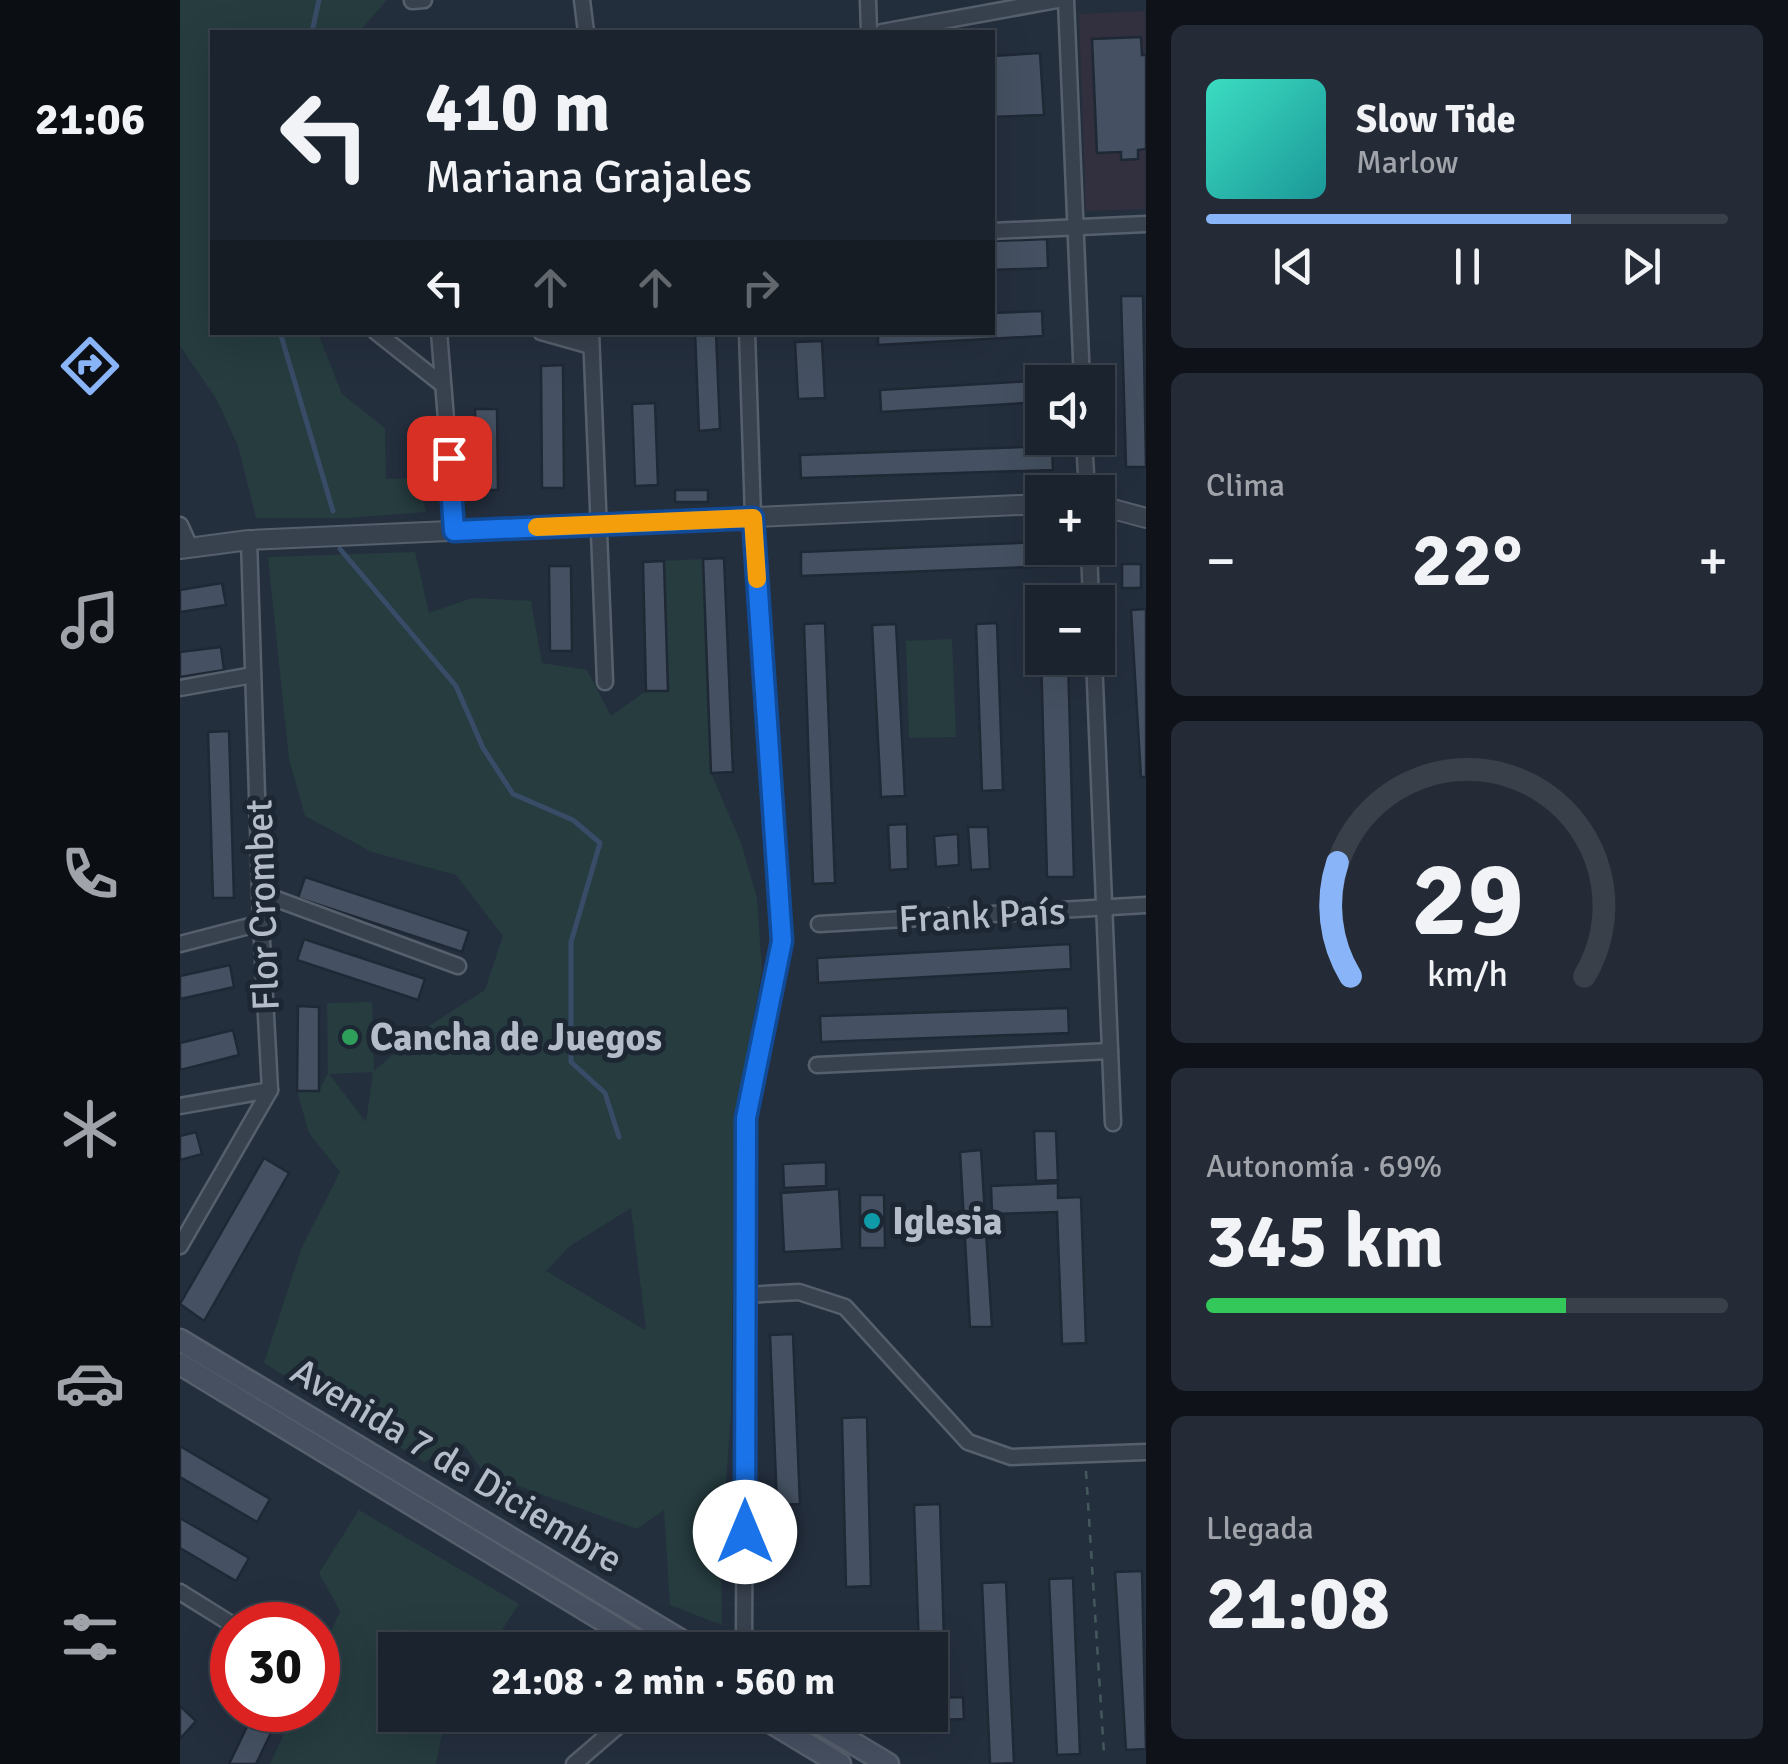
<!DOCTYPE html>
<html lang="es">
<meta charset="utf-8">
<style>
body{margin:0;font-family:Signika,sans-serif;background:#242b36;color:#f1f3f6;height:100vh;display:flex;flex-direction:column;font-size:38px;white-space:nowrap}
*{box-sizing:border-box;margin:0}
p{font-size:32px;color:#a0a4aa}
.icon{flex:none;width:55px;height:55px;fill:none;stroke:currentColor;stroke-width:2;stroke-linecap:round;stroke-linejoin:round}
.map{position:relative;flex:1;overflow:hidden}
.drawer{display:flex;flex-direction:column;gap:25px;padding:25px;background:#0f1319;width:642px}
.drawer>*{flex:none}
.guide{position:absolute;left:30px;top:30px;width:785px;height:305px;border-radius:0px;box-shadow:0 10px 40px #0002,0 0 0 2px #39404a;background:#1b232e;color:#f1f3f6;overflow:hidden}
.fabs{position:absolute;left:845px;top:365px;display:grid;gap:20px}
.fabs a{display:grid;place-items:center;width:90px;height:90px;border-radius:0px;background:#1b232e;box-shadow:0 10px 40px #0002,0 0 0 2px #39404a;font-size:50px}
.speed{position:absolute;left:30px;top:1602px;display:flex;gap:20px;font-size:50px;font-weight:700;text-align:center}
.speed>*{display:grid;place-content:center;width:130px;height:130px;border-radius:50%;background:#1b232e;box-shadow:0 10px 40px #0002,0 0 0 2px #39404a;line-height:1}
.speed .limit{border:15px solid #d22;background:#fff;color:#111}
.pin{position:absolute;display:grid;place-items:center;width:85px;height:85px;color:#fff;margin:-42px;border-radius:20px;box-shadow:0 5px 15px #0006}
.me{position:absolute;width:110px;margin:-55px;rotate:0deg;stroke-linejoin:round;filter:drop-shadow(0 0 8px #0008)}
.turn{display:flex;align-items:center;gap:35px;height:210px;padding:0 50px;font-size:45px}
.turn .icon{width:130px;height:130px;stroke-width:2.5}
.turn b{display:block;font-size:70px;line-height:85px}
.lanes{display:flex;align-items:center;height:95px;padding:0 50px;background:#0003;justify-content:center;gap:50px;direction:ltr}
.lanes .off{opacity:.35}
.big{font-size:75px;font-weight:700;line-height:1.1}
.drawer .card{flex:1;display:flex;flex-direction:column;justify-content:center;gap:15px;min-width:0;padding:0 35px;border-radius:15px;background:#242b36}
.drawer .dial{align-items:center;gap:0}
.dial svg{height:260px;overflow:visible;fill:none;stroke:#39404a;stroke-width:7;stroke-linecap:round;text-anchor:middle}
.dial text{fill:#f1f3f6;stroke:none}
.song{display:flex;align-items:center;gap:30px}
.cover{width:120px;height:120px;border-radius:15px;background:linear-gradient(135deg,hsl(170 70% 55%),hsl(180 70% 35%))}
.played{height:10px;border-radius:5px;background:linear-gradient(90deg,#8ab4f8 70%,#39404a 70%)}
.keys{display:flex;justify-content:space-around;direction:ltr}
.heat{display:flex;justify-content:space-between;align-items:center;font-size:55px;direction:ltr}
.charge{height:15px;border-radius:8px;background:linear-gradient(90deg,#34c759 69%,#39404a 0)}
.trip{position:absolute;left:198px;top:1632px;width:570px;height:100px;border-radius:0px;background:#1b232e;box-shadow:0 10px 40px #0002,0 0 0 2px #39404a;font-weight:700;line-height:100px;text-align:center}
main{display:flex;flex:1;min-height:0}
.tab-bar{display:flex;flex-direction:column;width:180px;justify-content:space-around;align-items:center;background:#0b0e12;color:#a0a4aa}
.tab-bar .icon{width:70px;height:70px}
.tab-bar .active{color:#8ab4f8}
.tab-bar b{font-size:45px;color:#f1f3f6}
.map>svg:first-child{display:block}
.medical{fill:#32303f}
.green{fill:#263c3f;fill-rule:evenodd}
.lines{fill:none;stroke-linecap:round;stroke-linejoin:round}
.stream{stroke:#394c67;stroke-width:5}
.building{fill:#455162;stroke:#1f2835;stroke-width:2.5}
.minor-casing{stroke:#565f6c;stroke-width:19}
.tertiary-casing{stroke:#565f6c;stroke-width:22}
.secondary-casing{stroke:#565f6c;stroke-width:25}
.path{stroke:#44595c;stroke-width:2.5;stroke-dasharray:8 8;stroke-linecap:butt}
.minor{stroke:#38414e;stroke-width:14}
.tertiary{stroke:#38414e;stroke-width:18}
.secondary{stroke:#465061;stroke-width:20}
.route-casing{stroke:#114b97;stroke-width:25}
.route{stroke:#1a73e8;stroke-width:18}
.slow{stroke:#f59e0b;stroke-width:18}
.leisure-dot{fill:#2e9e5b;stroke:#1d2633;stroke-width:4}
.culture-dot{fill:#0f9aa8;stroke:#1d2633;stroke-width:4}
.labels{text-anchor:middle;stroke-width:10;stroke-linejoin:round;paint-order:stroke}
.street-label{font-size:38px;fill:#b4bcc9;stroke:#1d2633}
.poi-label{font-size:38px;font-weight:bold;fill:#b4bcc9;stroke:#1d2633;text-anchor:start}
</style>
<main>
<nav class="tab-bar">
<b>21:06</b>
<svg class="icon active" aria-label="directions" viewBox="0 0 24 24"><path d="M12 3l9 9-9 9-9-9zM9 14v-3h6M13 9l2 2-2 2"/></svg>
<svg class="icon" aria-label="music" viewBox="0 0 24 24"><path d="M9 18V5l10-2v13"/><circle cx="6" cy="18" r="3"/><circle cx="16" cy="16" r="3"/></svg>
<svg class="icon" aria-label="phone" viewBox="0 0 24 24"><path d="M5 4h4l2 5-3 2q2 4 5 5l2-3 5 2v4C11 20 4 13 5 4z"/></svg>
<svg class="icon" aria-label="climate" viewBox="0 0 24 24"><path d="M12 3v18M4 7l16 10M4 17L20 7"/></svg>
<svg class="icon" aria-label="car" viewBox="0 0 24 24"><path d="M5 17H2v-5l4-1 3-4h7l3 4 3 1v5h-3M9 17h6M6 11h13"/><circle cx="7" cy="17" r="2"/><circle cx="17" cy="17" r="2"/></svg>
<svg class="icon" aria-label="filters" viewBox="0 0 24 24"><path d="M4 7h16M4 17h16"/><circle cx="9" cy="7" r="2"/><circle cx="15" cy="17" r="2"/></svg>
</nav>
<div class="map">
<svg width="966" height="1764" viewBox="0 0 966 1764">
<rect width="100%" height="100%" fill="#242f3e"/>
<polygon class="medical" points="965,11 965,209 906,211 899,14"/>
<g class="green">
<polygon points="0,0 207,0 179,32 32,32 32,332 138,333 162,394 205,428 206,479 237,478 246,512 169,518 76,518 58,446 37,400 0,346"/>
<path d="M235 552 249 613 292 598 351 601 362 663 407 670 431 716 466 691 487 690 484 561 523 559 531 773 561 843 577 898 582 971 555 1119 551 1414 541 1549 542 1625 490 1605 484 1510 457 1529 305 1474 283 1444 244 1462 84 1363 122 1247 160 1172 129 1133 117 1091H139L148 1073 147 1003 192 1002 194 1071 238 1033 305 990 323 936 276 875 192 852 125 816 109 759 88 557ZM192 1072 193 1073 186 1122 149 1074ZM451 1208 466 1329 465 1330 366 1271 390 1246Z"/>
<polygon points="772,639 776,737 729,738 726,641"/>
<polygon points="179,1510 339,1604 309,1650 215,1650 215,1715 266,1715 256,1764 90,1764 115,1710 138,1710 138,1661 160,1611 139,1573"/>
</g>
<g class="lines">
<g class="stream">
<polyline points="132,32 139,0"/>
<polyline points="100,332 153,511"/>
<polyline points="160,549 276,686 303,748 333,794 393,820 420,843 391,942 391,1062 425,1093 439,1137"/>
</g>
</g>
<g class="building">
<polygon points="961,37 962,55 966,55 966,149 958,150 958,159 941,160 941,152 917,153 912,39"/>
<polygon points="860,53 864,115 812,117 812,56"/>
<polygon points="867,239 868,268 812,270 812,241"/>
<polygon points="941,296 963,296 966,467 946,467"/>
<polygon points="862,311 863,336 698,345 698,332 812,332 812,313"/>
<polygon points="515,332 536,332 540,429 519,431"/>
<polygon points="642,341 645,398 618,399 615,342"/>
<polygon points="383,365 384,488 362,488 361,366"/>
<polygon points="868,380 868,382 862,382 862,402 701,412 700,390"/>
<polygon points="475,403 478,485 455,486 452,404"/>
<polygon points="295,409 317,409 318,490 297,490"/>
<polygon points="872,446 873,470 621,478 620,455"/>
<rect x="495" y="490" width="33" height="12"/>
<polygon points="862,542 862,548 875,548 876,566 621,576 621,552"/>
<polygon points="544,558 553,772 531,773 523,559"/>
<polygon points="484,561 488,691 466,691 463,562"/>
<rect x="942" y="564" width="19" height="24"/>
<polygon points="369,566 391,566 392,651 370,651"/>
<polygon points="42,583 46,605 0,612 0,590"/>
<polygon points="966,609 966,777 961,777 951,610"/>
<polygon points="860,617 862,658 888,658 894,877 867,877"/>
<polygon points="645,623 655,883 633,884 624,624"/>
<polygon points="817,623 823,790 802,791 796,624"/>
<polygon points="716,624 725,796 701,797 692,625"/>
<polygon points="41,647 44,670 0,677 0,652"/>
<polygon points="49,731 54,898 33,898 28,732"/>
<polygon points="727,824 728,869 710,870 708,825"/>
<polygon points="788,827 808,827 810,869 791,870"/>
<polygon points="778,834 779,865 756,867 754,836"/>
<polygon points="125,877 289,931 282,952 118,898"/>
<polygon points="124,939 245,979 238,1000 117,960"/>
<polygon points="890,944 891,969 638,983 637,958"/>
<polygon points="50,965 54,987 0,999 0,976"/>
<polygon points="118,1006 139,1007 139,1091 117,1091"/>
<polygon points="888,1008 889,1033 641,1042 640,1016"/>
<polygon points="53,1030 59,1055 0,1070 0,1043"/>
<polygon points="854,1131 876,1131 878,1180 856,1181"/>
<polygon points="16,1132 22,1154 0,1160 0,1136"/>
<polygon points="801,1150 812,1327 790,1327 780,1152"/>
<polygon points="84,1158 109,1173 24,1321 0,1304"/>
<polygon points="646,1162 646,1186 604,1188 603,1164"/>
<polygon points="878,1183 878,1198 901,1197 906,1343 882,1344 877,1212 812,1214 811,1186"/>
<polygon points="659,1189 662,1249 604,1252 601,1193"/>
<polygon points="680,1195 704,1195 705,1248 680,1248"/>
<polygon points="613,1334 620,1504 597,1505 590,1335"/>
<polygon points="687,1417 691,1586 666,1587 662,1418"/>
<polygon points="0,1446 90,1499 77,1522 0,1477"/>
<polygon points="760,1504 765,1674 750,1675 750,1650 739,1650 734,1505"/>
<polygon points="0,1518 69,1558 56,1581 0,1548"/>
<polygon points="962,1571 966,1749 946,1750 935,1572"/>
<polygon points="893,1578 900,1754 877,1755 869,1579"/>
<polygon points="826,1582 834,1763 810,1764 802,1583"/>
<polygon points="783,1697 784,1719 759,1720 758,1698"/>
<polygon points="0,1706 16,1721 0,1739"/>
<polygon points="75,1710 102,1710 76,1764 49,1764"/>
</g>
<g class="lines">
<g class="minor-casing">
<g id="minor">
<polyline points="402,0 406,32"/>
<polyline points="688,0 689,32"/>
<polyline points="886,0 902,382"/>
<polyline points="232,1 244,0"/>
<polyline points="702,32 877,0"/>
<polyline points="812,231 966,224"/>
<polyline points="196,332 263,385"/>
<polyline points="259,332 275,531"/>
<polyline points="361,332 411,346"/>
<polyline points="411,332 425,682"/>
<polyline points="904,438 907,492"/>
<polyline points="0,525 10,547"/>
<polyline points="909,548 911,602"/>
<polyline points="914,658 933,1123"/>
<polyline points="0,688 73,675"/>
<polyline points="80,893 278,966"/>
<polyline points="639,924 966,905"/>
<polyline points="0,944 81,923"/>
<polyline points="637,1065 930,1051"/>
<polyline points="0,1106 90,1090"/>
<polyline points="0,1246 90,1090 81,923 69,540"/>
<polyline points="566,1295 619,1292 665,1307 788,1442 831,1457 966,1452"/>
<polyline points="0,1592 53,1625"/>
<polyline points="564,1650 566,1118 601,941 573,517 567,332"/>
<polyline points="394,1764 451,1715"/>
</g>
</g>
<g class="tertiary-casing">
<g id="tertiary">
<polyline points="918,505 966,518"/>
<polyline points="0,549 69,540 862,504"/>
</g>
</g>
<g class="secondary-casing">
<g id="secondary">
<polyline points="0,1340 517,1650"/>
<polyline points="0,1364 472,1650"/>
<polyline points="579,1715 660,1764"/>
<polyline points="626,1715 708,1764"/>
</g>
</g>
<polyline class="path" points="906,1471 924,1754"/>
<use href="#minor" class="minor"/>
<use href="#tertiary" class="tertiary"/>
<use href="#secondary" class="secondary"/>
</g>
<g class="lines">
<g class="route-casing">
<polyline id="route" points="269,458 274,531 573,518 602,941 566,1118 565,1532"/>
</g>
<use href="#route" class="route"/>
<polyline class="slow" points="357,527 573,518 577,579"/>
</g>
<circle class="leisure-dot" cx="170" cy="1037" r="10"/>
<circle class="culture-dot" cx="692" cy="1221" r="10"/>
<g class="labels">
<g class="street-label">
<text transform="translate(82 905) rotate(-92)" y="13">Flor Crombet</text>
<text transform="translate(802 915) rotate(-3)" y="13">Frank País</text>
<text transform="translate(277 1465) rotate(31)" y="13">Avenida 7 de Diciembre</text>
</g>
<g class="poi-label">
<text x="190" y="1050">Cancha de Juegos</text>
<text x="712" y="1234">Iglesia</text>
</g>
</g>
</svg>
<div class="fabs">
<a><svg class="icon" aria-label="sound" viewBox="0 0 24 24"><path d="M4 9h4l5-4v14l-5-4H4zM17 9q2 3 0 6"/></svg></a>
<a>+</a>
<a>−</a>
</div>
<div class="speed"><div class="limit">30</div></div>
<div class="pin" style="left:269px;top:458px;background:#d93025"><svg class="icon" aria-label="arrive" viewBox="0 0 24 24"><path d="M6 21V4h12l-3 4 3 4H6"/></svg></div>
<svg class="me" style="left:565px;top:1532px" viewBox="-20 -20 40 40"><circle r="19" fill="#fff"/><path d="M0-13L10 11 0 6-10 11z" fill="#1a73e8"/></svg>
<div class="trip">21:08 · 2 min · 560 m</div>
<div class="guide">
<div class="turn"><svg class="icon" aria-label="left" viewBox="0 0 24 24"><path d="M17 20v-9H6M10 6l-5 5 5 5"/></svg><div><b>410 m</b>Mariana Grajales</div></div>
<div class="lanes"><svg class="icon" aria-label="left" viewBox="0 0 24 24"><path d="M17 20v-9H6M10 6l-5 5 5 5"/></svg><svg class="icon off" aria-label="ahead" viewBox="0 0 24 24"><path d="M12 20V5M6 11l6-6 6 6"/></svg><svg class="icon off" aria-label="ahead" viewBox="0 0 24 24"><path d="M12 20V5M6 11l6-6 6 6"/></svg><svg class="icon off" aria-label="right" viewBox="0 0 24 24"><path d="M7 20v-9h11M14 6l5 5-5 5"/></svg></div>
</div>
</div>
<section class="drawer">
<div class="card">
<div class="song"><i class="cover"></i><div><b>Slow Tide</b><p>Marlow</p></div></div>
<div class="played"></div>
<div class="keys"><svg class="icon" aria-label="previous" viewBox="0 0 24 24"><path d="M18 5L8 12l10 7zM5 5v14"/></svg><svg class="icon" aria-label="pause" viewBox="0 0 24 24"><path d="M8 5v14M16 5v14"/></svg><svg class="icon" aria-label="next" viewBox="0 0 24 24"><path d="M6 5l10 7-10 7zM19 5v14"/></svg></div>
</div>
<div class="card"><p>Clima</p>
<div class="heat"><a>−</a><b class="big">22°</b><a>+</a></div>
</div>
<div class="card dial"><svg viewBox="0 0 100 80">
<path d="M14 69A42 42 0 1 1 86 69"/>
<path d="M14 69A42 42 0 0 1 10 34" stroke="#8ab4f8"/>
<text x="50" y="56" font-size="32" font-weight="700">29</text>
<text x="50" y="72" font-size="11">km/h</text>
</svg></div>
<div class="card"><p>Autonomía · 69%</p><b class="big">345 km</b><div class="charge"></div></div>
<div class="card"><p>Llegada</p><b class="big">21:08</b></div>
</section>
</main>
